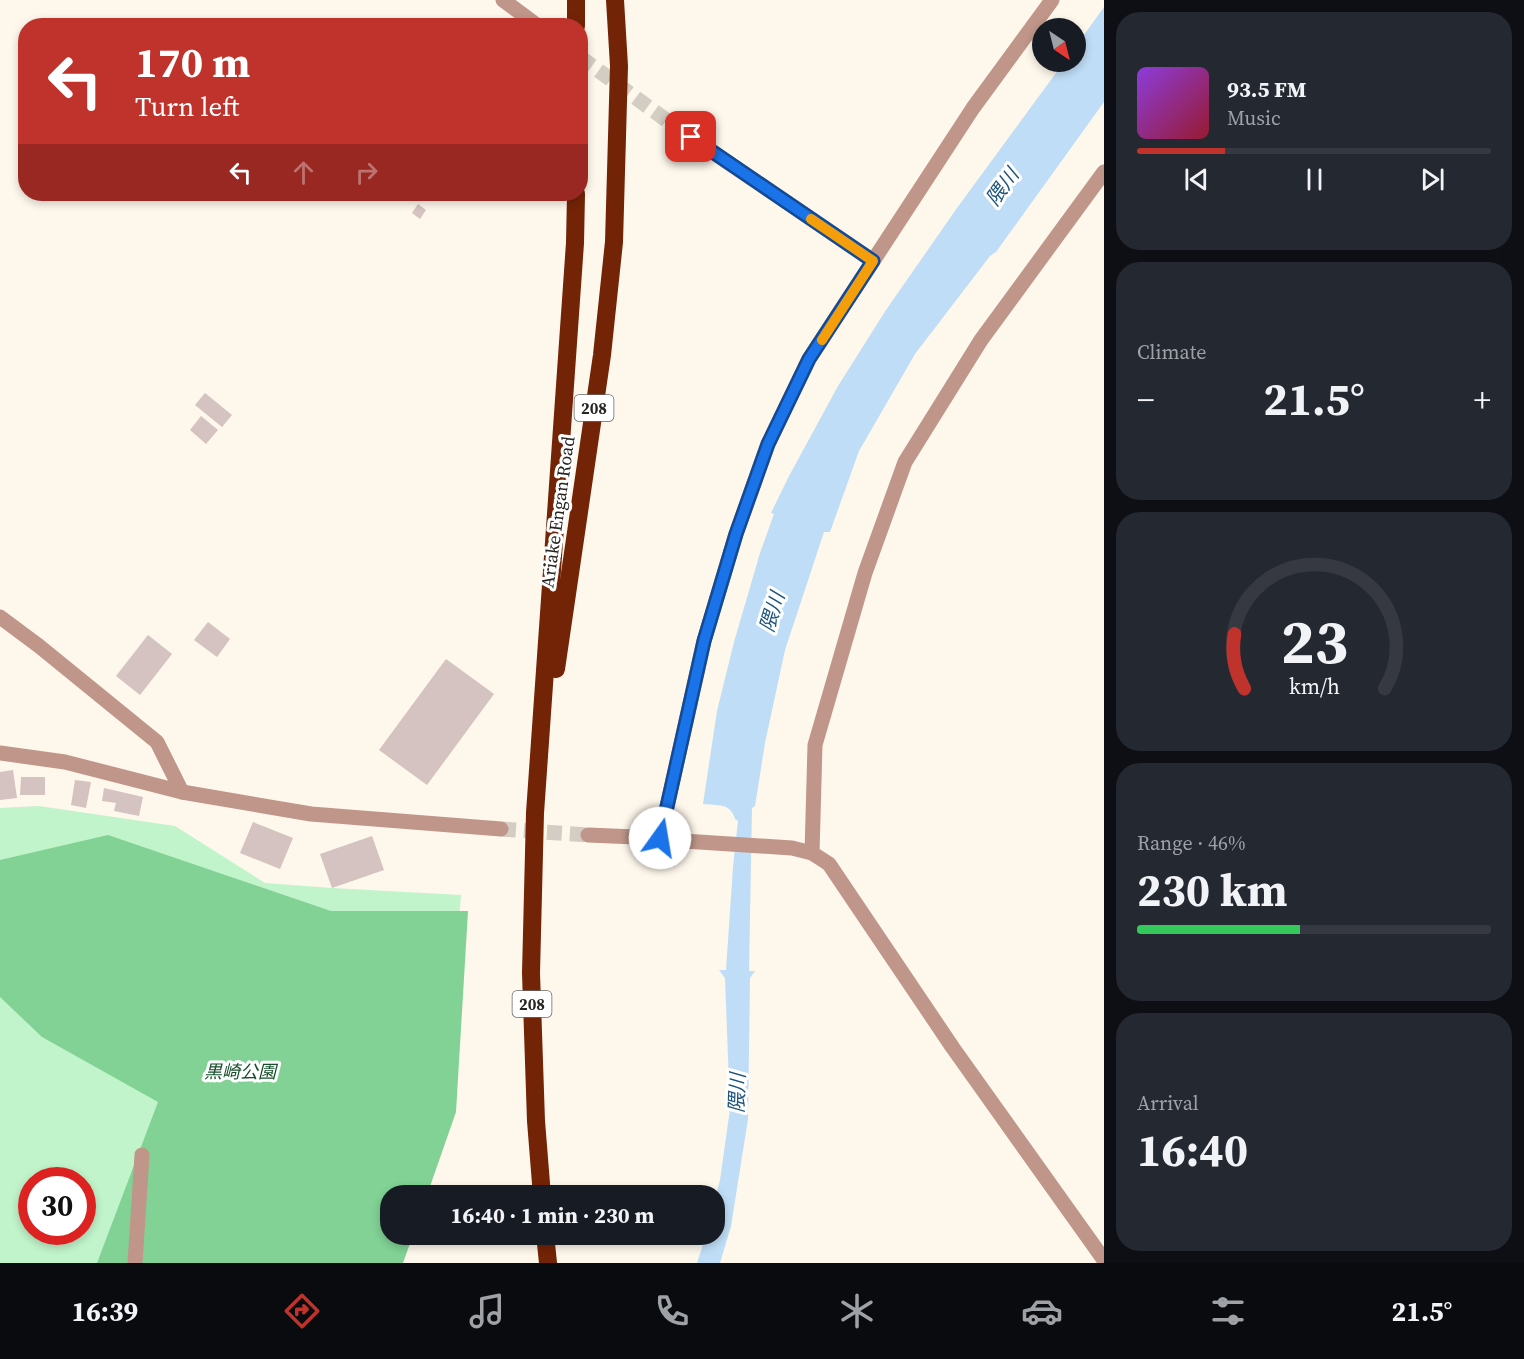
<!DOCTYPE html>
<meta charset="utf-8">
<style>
body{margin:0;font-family:"Source Serif 4","Noto Sans JP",serif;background:#242831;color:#f1f3f6;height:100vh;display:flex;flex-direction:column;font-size:22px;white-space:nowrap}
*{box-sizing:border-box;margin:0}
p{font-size:20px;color:#9ea1a6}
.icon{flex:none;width:33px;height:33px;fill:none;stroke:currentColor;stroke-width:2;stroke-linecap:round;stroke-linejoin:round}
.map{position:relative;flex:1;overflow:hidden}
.drawer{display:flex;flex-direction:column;gap:12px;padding:12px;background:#0d0f14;width:420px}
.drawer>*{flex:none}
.hud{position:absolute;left:18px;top:18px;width:570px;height:183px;border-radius:24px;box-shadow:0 3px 9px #0003;background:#c0322c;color:#fff;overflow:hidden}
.needle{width:39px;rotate:145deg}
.tools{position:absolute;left:1032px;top:18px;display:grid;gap:12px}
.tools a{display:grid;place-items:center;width:54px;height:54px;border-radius:50%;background:#171b24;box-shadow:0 3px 9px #0003;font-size:30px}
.speed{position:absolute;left:18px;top:1167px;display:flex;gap:12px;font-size:30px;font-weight:700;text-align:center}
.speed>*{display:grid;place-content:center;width:78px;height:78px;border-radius:50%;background:#171b24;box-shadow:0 3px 9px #0003;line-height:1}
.speed .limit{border:9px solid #d22;background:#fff;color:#111}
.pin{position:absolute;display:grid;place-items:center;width:51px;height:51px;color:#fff;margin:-26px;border-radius:12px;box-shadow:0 3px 9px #0006}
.me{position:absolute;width:66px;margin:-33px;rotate:13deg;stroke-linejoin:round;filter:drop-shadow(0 0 4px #0008)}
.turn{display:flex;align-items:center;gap:21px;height:126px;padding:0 18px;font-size:27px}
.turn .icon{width:78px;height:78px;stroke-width:2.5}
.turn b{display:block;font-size:42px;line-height:51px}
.lanes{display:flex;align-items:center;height:57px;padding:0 18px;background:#0003;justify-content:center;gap:30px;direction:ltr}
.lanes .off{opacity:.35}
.big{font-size:45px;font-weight:700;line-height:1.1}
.drawer .tile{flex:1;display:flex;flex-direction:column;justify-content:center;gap:9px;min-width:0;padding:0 21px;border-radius:24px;background:#242831}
.drawer .dial{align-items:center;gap:0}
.dial svg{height:156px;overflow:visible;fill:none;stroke:#363941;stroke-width:7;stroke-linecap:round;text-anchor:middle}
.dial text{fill:#f1f3f6;stroke:none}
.song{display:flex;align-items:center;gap:18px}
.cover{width:72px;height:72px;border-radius:9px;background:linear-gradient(135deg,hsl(270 70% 55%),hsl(350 70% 35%))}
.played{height:6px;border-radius:3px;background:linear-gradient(90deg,#c0322c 25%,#363941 25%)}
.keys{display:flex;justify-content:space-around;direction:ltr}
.heat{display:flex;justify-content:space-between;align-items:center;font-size:33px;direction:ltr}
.charge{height:9px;border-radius:4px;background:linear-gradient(90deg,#34c759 46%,#363941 0)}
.trip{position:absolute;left:380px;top:1185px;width:345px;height:60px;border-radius:24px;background:#171b24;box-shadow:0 3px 9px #0003;font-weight:700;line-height:60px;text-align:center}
.menu{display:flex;height:96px;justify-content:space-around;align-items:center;background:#090b0e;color:#9ea1a6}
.menu .icon{width:42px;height:42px}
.menu .selected{color:#c0322c}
.menu b{font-size:27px;color:#f1f3f6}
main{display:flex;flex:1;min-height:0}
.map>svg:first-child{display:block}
.green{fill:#c1f4cb;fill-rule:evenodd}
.forest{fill:#81d294}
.water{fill:#bfddf6}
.building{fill:#d4c3c0}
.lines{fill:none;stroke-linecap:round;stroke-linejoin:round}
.minor-tunnel{stroke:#d3cdc3;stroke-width:15;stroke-dasharray:15 8;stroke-linecap:butt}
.tertiary-tunnel{stroke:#d3cdc3;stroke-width:15;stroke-dasharray:15 8;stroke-linecap:butt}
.minor{stroke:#bf9689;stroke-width:15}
.tertiary{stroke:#bf9689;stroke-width:15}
.motorway{stroke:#732306;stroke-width:18}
.route-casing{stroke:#114b97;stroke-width:15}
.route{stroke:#1a73e8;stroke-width:10}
.slow{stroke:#f59e0b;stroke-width:10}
.labels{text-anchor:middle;stroke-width:6;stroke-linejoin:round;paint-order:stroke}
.shield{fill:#fff;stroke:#686663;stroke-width:1.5}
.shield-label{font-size:16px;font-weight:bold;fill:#282520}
.street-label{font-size:18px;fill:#282520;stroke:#fff}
.park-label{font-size:18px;font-style:italic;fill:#144f28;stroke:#fff}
.water-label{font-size:20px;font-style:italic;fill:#1c557e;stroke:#fff}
</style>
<main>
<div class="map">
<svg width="1104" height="1263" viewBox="0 0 1104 1263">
<rect width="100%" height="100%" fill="#fef7ec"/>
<path class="green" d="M39 806 175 826 265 883 332 888 461 895 447 1087 390 1196 374 1263H0V808ZM32 1180H82V1232H32Z"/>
<polygon class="forest" points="108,835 331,911 468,911 456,1112 427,1195 390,1196 390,1234 413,1235 403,1263 97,1263 158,1102 42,1037 0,997 0,860"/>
<path class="water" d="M1104 7V102L996 252 990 256 915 354 859 451 830 532H824L785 650 765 743 755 806 752 808 749 971H755L750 978 748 1119 731 1226 720 1263H697L706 1235 714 1234V1203L720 1180 730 1109 725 978 719 970H726L733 867 738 821 735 819C730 802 718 806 703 804L717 711 734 642 760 553 774 514 771 513 789 476 838 386 886 310 957 208 1064 62H1076V46Z"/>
<g class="building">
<polygon points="418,204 426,210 420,219 412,213"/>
<polygon points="205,393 232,415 222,427 195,405"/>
<polygon points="201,416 218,430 206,444 190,430"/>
<polygon points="208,622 230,639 217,657 194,640"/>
<polygon points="148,635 172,654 140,695 116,676"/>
<polygon points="446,659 494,694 427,785 379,750"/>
<polygon points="13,770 17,798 0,800 0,772"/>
<polygon points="21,777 45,777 45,795 20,795"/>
<polygon points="75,780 91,782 86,808 71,805"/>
<polygon points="104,788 143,797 139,816 114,811 116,803 102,801"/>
<polygon points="253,822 293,838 280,869 240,853"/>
<polygon points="372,836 384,870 332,888 320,854"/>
</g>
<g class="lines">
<polyline class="minor-tunnel" points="580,57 673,125"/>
<polyline class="tertiary-tunnel" points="501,829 588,835"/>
<g class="minor">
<polyline points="503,0 538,26"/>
<polyline points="673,125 873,261"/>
<polyline points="1104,172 981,340 905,462 865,573 815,745 812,853 829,864 953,1048 1104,1260"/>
<polyline points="0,617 39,646 157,742 182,792"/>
<polyline points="660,838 704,641 736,534 768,444 809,359 973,108 1052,0"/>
<polyline points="135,1263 142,1155"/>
</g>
<g class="tertiary">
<polyline points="0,753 65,762 182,792 311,814 501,829"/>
<polyline points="588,835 660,838 684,841 792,848 812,853"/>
</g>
<g class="motorway">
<polyline points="576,0 576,26"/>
<polyline points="556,669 602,355 614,242 619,66 615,0"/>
<polyline points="542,1196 536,1121 531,973 535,813 575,243 576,194"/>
<polyline points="545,1234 548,1263"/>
</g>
</g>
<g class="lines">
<g class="route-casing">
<polyline id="route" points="660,838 704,641 736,534 768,444 809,359 873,261 691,137"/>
</g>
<use href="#route" class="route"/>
<polyline class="slow" points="811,219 873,261 822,340"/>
</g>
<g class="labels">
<g class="shield">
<rect x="574.5" y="395" width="39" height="26" rx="4.5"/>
<rect x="512.5" y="991" width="39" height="26" rx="4.5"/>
</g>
<g class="shield-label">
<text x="594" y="414">208</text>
<text x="532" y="1010">208</text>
</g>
<g class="street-label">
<text transform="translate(558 512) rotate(-82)" y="6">Ariake Engan Road</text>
</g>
<g class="park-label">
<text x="240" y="1078">黒崎公園</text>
</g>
<g class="water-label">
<text transform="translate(1002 187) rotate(-54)" y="7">隈川</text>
<text transform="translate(772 612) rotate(-73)" y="7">隈川</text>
<text transform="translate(737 1093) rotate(-88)" y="7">隈川</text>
</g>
</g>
</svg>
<div class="tools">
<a><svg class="needle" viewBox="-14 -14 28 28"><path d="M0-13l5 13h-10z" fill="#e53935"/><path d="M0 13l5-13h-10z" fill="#9ea1a6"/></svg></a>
</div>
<div class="speed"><div class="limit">30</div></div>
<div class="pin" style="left:691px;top:137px;background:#d93025"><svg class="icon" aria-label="arrive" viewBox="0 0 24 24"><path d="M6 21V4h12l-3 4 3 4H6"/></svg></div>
<svg class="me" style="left:660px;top:838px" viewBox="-20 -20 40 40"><circle r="19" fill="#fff"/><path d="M0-13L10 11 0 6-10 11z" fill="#1a73e8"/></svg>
<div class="trip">16:40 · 1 min · 230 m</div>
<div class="hud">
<div class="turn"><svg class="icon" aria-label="left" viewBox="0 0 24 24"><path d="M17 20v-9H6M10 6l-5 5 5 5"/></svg><div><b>170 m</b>Turn left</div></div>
<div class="lanes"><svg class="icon" aria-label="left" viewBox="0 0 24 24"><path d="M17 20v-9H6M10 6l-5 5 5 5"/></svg><svg class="icon off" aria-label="ahead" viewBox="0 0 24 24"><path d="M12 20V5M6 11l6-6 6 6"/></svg><svg class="icon off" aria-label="right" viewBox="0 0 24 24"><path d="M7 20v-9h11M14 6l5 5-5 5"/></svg></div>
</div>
</div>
<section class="drawer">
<div class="tile">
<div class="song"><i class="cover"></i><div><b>93.5 FM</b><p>Music</p></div></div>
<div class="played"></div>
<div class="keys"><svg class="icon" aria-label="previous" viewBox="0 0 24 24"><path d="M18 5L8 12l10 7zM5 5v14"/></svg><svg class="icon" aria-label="pause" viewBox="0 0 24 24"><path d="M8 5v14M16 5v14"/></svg><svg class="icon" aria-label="next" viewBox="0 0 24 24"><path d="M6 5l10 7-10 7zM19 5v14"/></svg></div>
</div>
<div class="tile"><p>Climate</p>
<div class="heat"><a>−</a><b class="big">21.5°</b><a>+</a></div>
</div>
<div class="tile dial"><svg viewBox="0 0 100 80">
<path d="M14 69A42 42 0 1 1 86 69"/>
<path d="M14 69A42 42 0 0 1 9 41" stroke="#c0322c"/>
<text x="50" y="56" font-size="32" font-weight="700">23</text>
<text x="50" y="72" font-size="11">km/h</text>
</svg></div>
<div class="tile"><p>Range · 46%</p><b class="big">230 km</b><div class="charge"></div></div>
<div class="tile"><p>Arrival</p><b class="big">16:40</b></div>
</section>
</main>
<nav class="menu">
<b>16:39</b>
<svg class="icon selected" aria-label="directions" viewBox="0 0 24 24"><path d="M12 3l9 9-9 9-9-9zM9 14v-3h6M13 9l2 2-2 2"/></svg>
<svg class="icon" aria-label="music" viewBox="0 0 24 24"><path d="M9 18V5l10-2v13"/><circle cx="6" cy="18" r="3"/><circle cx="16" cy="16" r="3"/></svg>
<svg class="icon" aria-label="phone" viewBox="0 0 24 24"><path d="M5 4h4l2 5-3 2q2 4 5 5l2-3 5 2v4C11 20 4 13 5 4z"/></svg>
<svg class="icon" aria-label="climate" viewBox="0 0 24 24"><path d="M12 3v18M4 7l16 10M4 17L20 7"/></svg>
<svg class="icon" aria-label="car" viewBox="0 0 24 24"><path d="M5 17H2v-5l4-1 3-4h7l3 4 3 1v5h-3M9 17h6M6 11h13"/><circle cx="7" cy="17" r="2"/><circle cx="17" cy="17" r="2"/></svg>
<svg class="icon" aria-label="filters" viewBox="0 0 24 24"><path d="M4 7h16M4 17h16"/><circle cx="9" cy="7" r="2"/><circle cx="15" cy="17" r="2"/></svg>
<b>21.5°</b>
</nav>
